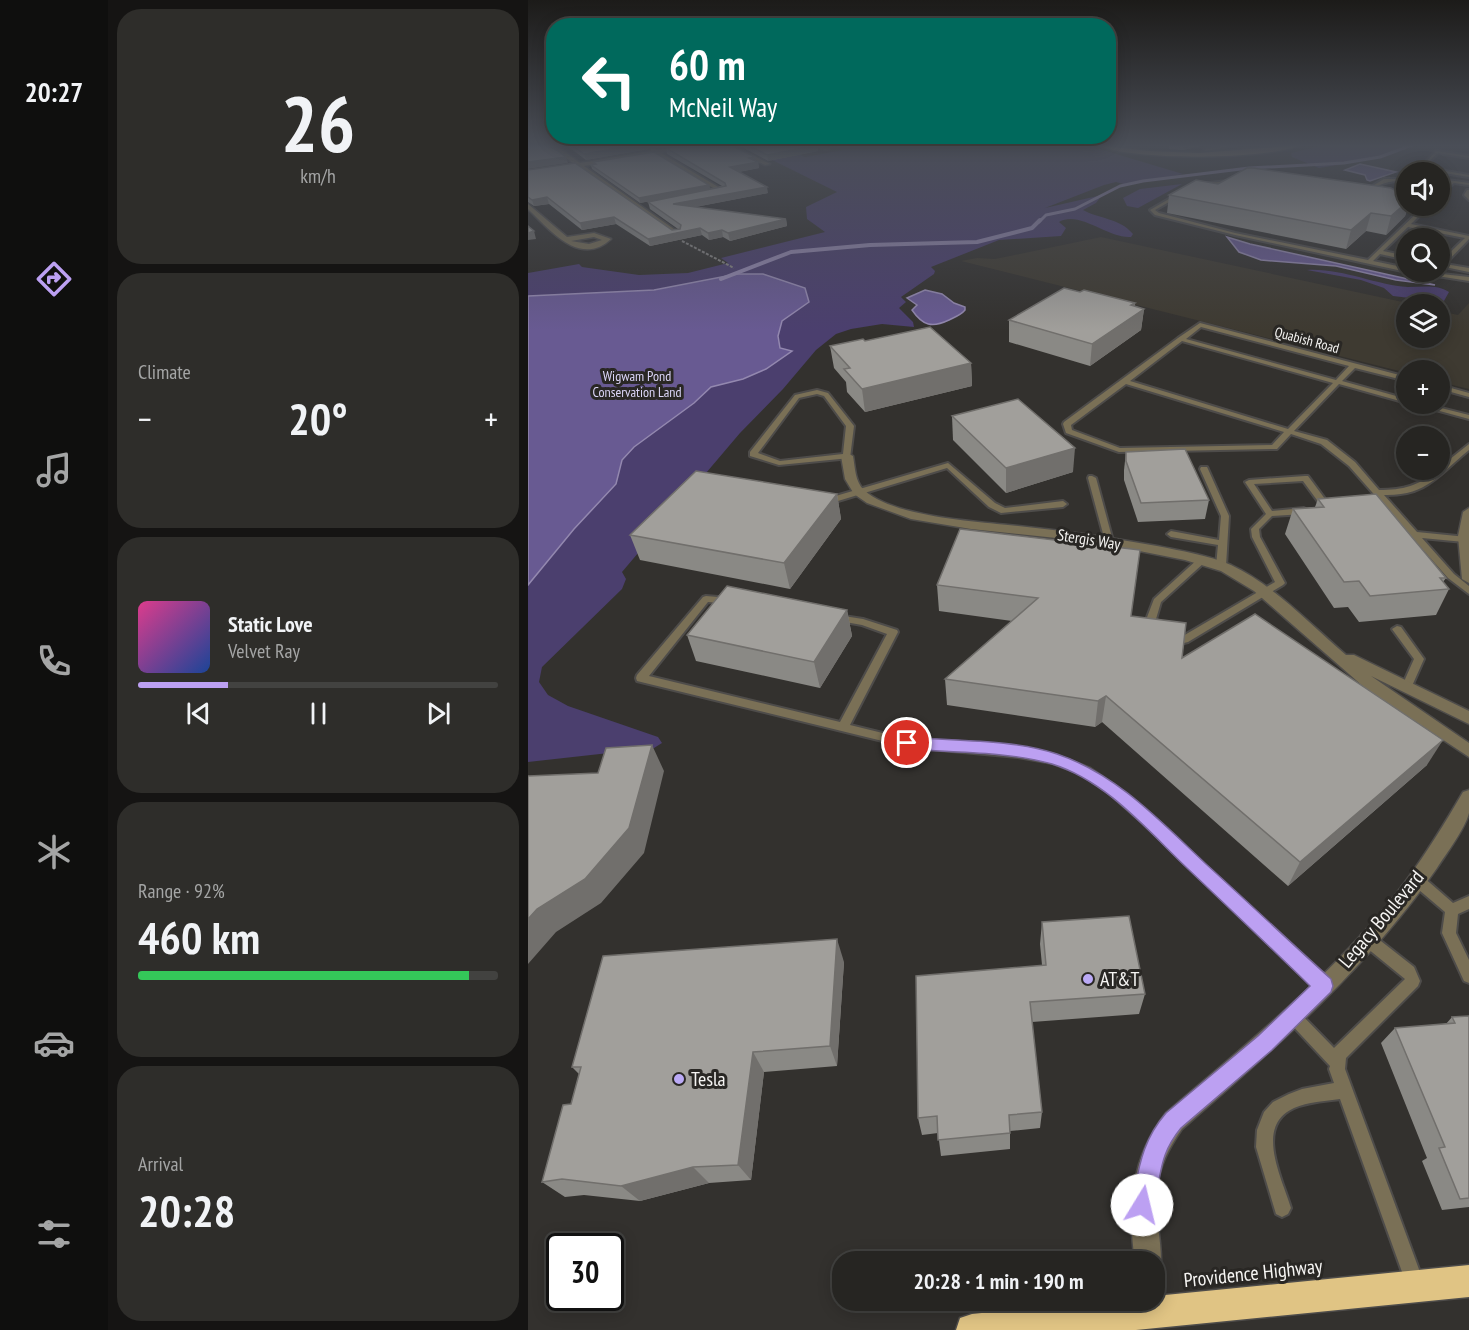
<!DOCTYPE html>
<meta charset="utf-8">
<style>
body{margin:0;font-family:"PT Sans Narrow",sans-serif;background:#2e2d2a;color:#f1f3f6;height:100vh;display:flex;flex-direction:column;font-size:22px;white-space:nowrap}
*{box-sizing:border-box;margin:0}
p{font-size:20px;color:#a4a5a5}
.icon{flex:none;width:33px;height:33px;fill:none;stroke:currentColor;stroke-width:2;stroke-linecap:round;stroke-linejoin:round}
.map{position:relative;flex:1;overflow:hidden}
.panel{display:flex;flex-direction:column;gap:9px;padding:9px;background:#151413;width:420px}
.panel>*{flex:none}
.hud{position:absolute;left:18px;top:18px;width:570px;height:126px;border-radius:24px;box-shadow:0 3px 15px #0003,0 0 0 2px #424240;background:#00695c;color:#fff;overflow:hidden}
.tools{position:absolute;left:868px;top:162px;display:grid;gap:12px}
.tools a{display:grid;place-items:center;width:54px;height:54px;border-radius:50%;background:#262522;box-shadow:0 3px 15px #0003,0 0 0 2px #424240;font-size:30px}
.speed{position:absolute;left:18px;top:1233px;display:flex;gap:12px;font-size:30px;font-weight:700;text-align:center}
.speed>*{display:grid;place-content:center;width:78px;height:78px;border-radius:50%;background:#262522;box-shadow:0 3px 15px #0003,0 0 0 2px #424240;line-height:1}
.speed .limit{border:3px solid #111;border-radius:9px;background:#fff;color:#111}
.pin{position:absolute;display:grid;place-items:center;width:51px;height:51px;color:#fff;margin:-26px;border:3px solid #fff;border-radius:50%;box-shadow:0 2px 6px #0007}
.me{position:absolute;width:66px;margin:-33px;rotate:9deg;stroke-linejoin:round;filter:drop-shadow(0 0 4px #0008)}
.turn{display:flex;align-items:center;gap:21px;height:126px;padding:0 24px;font-size:27px}
.turn .icon{width:78px;height:78px;stroke-width:2.5}
.turn b{display:block;font-size:42px;line-height:51px}
.big{font-size:45px;font-weight:600;line-height:1.1}
.panel .widget{flex:1;display:flex;flex-direction:column;justify-content:center;gap:9px;min-width:0;padding:0 21px;border-radius:24px;background:#2e2d2a}
.panel .dial{align-items:center;gap:0}
.dial b{font-size:78px;line-height:1}
.song{display:flex;align-items:center;gap:18px}
.cover{width:72px;height:72px;border-radius:9px;background:linear-gradient(135deg,hsl(330 70% 55%),hsl(220 70% 35%))}
.played{height:6px;border-radius:3px;background:linear-gradient(90deg,#bca0f2 25%,#424240 25%)}
.keys{display:flex;justify-content:space-around;direction:ltr}
.heat{display:flex;justify-content:space-between;align-items:center;font-size:33px;direction:ltr}
.charge{height:9px;border-radius:4px;background:linear-gradient(90deg,#34c759 92%,#424240 0)}
.trip{position:absolute;left:304px;top:1251px;width:333px;height:60px;border-radius:24px;background:#262522;box-shadow:0 3px 15px #0003,0 0 0 2px #424240;font-weight:600;line-height:60px;text-align:center}
main{display:flex;flex:1;min-height:0}
.dock{display:flex;flex-direction:column;width:108px;justify-content:space-around;align-items:center;background:#0f0f0e;color:#a4a5a5}
.dock .icon{width:42px;height:42px}
.dock .active{color:#bca0f2}
.dock b{font-size:27px;color:#f1f3f6}
.map>svg:first-child{display:block}
.built{fill:#3e3a31}
.green{fill:#4b3f6e}
.water{fill:#685a92;stroke:#9388af;stroke-width:1.5}
.lines{fill:none;stroke-linecap:round;stroke-linejoin:round}
.stream-far1{stroke:#9388af;stroke-width:3}
.stream{stroke:#9388af;stroke-width:4}
.lane-casing{stroke:#4e4c4a;stroke-width:4}
.street-casing{stroke:#4e4c4a;stroke-width:3}
.secondary-casing{stroke:#4e4c4a;stroke-width:3}
.highway-casing{stroke:#4e4c4a;stroke-width:3}
.path{stroke:#878583;stroke-width:2;stroke-dasharray:3 1.5;stroke-linecap:butt}
.lane{fill:#7a7056;fill-rule:evenodd}
.street{fill:#7a7056;fill-rule:evenodd}
.secondary{fill:#a39269;fill-rule:evenodd}
.highway{fill:#e0c484;fill-rule:evenodd}
.wall{fill:#8a8985}
.shaded-wall{fill:#716f6c}
.building{fill:#a19f9b;stroke:#716f6c;stroke-width:1.5}
.route{fill:#bca0f2;stroke:#7a689d;stroke-width:1.5}
.poi-dot{fill:#bbaaf6;stroke:#292724;stroke-width:2}
.labels{text-anchor:middle;stroke-width:6;stroke-linejoin:round;paint-order:stroke}
.far-street-label{font-size:14px;fill:#f6f5f3;stroke:#292724}
.far-park-label{font-size:14px;fill:#dbd5f7;stroke:#292724}
.street-label{font-size:16px;fill:#f6f5f3;stroke:#292724}
.near-street-label{font-size:20px;fill:#f6f5f3;stroke:#292724}
.near-poi-label{font-size:20px;fill:#f6f5f3;stroke:#292724;text-anchor:start}
</style>
<main>
<nav class="dock">
<b>20:27</b>
<svg class="icon active" aria-label="directions" viewBox="0 0 24 24"><path d="M12 3l9 9-9 9-9-9zM9 14v-3h6M13 9l2 2-2 2"/></svg>
<svg class="icon" aria-label="music" viewBox="0 0 24 24"><path d="M9 18V5l10-2v13"/><circle cx="6" cy="18" r="3"/><circle cx="16" cy="16" r="3"/></svg>
<svg class="icon" aria-label="phone" viewBox="0 0 24 24"><path d="M5 4h4l2 5-3 2q2 4 5 5l2-3 5 2v4C11 20 4 13 5 4z"/></svg>
<svg class="icon" aria-label="climate" viewBox="0 0 24 24"><path d="M12 3v18M4 7l16 10M4 17L20 7"/></svg>
<svg class="icon" aria-label="car" viewBox="0 0 24 24"><path d="M5 17H2v-5l4-1 3-4h7l3 4 3 1v5h-3M9 17h6M6 11h13"/><circle cx="7" cy="17" r="2"/><circle cx="17" cy="17" r="2"/></svg>
<svg class="icon" aria-label="filters" viewBox="0 0 24 24"><path d="M4 7h16M4 17h16"/><circle cx="9" cy="7" r="2"/><circle cx="15" cy="17" r="2"/></svg>
</nav>
<section class="panel">
<div class="widget dial"><b>26</b><p>km/h</p></div>
<div class="widget"><p>Climate</p>
<div class="heat"><a>−</a><b class="big">20°</b><a>+</a></div>
</div>
<div class="widget">
<div class="song"><i class="cover"></i><div><b>Static Love</b><p>Velvet Ray</p></div></div>
<div class="played"></div>
<div class="keys"><svg class="icon" aria-label="previous" viewBox="0 0 24 24"><path d="M18 5L8 12l10 7zM5 5v14"/></svg><svg class="icon" aria-label="pause" viewBox="0 0 24 24"><path d="M8 5v14M16 5v14"/></svg><svg class="icon" aria-label="next" viewBox="0 0 24 24"><path d="M6 5l10 7-10 7zM19 5v14"/></svg></div>
</div>
<div class="widget"><p>Range · 92%</p><b class="big">460 km</b><div class="charge"></div></div>
<div class="widget"><p>Arrival</p><b class="big">20:28</b></div>
</section>
<div class="map">
<svg width="941" height="1330" viewBox="0 0 941 1330">
<rect width="100%" height="100%" fill="#33312e"/>
<polygon class="built" points="573,237 884,304 879,304 879,338 912,338 912,311 930,315 941,303 941,389 912,382 912,370 879,370 879,373 433,261 449,258 467,259"/>
<g class="green">
<path d="M250 145 277 157 315 150 304 145H558L655 174 599 185 588 182 576 185 517 208 574 195 568 203 555 210C571 219 592 218 605 234L603 237C580 239 552 210 531 222L538 228 533 236 471 240 403 267 407 271 406 274 373 297 378 302 371 308 385 322 386 327 354 324 323 329 308 334 288 350 255 389 212 433 94 572 98 579 94 589 14 667 11 682 20 695 40 706 130 737 134 743 126 748 0 762V273L51 264 54 267 111 275 160 273 200 263 193 258 297 232 279 219 278 207 309 192 216 146Z"/>
<polygon points="797,145 883,145 868,149 857,157 791,168 764,157 763,153"/>
<polygon points="654,184 610,208 599,206 595,198 612,189"/>
<path d="M779 270C814 268 847 285 880 287 894 287 909 284 921 292L912 308V304H898L882 298 865 296 856 288 833 280Z"/>
</g>
<g class="water">
<polygon points="832,164 868,172 842,181 839,180 837,175 817,170"/>
<polygon points="699,237 722,244 907,285 868,280 808,266 733,260 711,252"/>
<polygon points="209,274 235,274 277,288 281,302 254,321 250,336 252,348 264,351 238,369 215,379 183,387 166,403 106,447 94,460 88,484 46,529 0,585 0,296 126,290"/>
<path d="M397 290 414 294 426 303 437 307V310C433 315 427 317 421 320 404 328 395 326 384 310L389 305 379 298Z"/>
</g>
<g class="lines">
<polyline class="stream-far1" points="511,222 518,215 547,209 592,186 615,181 721,168 816,163 852,157 884,145"/>
<polyline class="stream" points="193,279 263,252 342,245 449,242 504,228 512,220"/>
<g class="lane-casing">
<g id="lane">
<polygon points="699,145 707,145 678,151 676,150"/>
<polygon points="908,151 941,156 941,158 910,153 895,167 941,175 941,177 891,169"/>
<path d="M879 174V177C869 183 860 180 850 186L846 185 856 179H870Z"/>
<polygon points="912,179 941,183 941,185 926,183 912,195 912,192 922,183 912,181"/>
<polygon points="709,180 707,182 666,186 664,185"/>
<polygon points="939,190 941,190 941,200 936,195"/>
<polygon points="653,192 655,194 627,210 631,213 707,233 840,260 892,210 866,205 864,203 895,208 901,206 883,224 941,236 941,239 917,264 941,268 941,272 912,266 912,262 937,238 880,227 855,251 879,256 879,260 852,254 845,261 879,268 879,272 707,235 627,215 622,210"/>
<polygon points="884,272 896,272 941,277 941,281"/>
<path d="M672 323 879 377V381L827 368 814 381 879 399V403L811 384 766 431 799 440 827 462 851 490C875 490 891 486 909 470H912V467L941 444V450C910 475 899 496 856 495L889 532 939 537V541L936 542 894 538 926 574 941 586V594L920 578 821 466 793 444 763 434 749 449H746L591 452 538 433 535 424 536 422 650 338ZM673 327 821 366 808 380 658 339ZM654 341 805 383 760 429 602 381ZM598 384 756 432 744 445 592 448 544 430 543 425Z"/>
<polygon points="912,385 941,393 941,397 912,389"/>
<path d="M289 390 300 393 326 426 322 458 251 465 222 456V452L267 395ZM289 394 296 396 318 426 315 454 252 461 230 453 271 398Z"/>
<polygon points="886,404 897,404 941,415 941,419"/>
<polygon points="420,463 467,503 477,508 535,501 539,504 535,507 473,513 461,507 419,468 300,504 294,504 293,502 294,500"/>
<polygon points="673,467 679,467 680,469 701,516 698,566 693,569 688,566 690,545 643,537 639,534 643,531 691,540 693,516 672,469"/>
<polygon points="561,476 564,476 568,478 585,541 584,543 578,543 577,541 560,478"/>
<polygon points="777,476 780,476 803,507 803,511 797,511 775,481 726,484 744,511 776,508 780,511 776,514 744,516 731,529 732,537 757,583 755,585 660,642 656,643 640,639 639,637 640,635 644,634 655,636 747,582 724,537 723,529 738,514 717,482 721,480"/>
<polygon points="674,557 679,560 677,562 633,602 628,619 637,628 632,631 628,630 618,620 626,599 671,558"/>
<polygon points="178,596 202,598 207,601 202,604 180,602 121,676 312,722 359,634 334,625 306,620 304,618 309,615 335,619 369,630 370,632 322,725 379,739 490,747 525,754 561,768 589,787 624,816 801,981 803,986 801,991 796,993 791,991 616,824 581,793 553,774 524,763 490,757 379,747 109,681 108,678 109,675 175,597"/>
<polygon points="869,626 873,627 896,659 884,686 879,690 874,686 886,659 864,629"/>
<polygon points="889,874 894,876 925,903 941,896 941,909 930,914 928,933 941,960 941,983 936,981 914,933 917,912 884,884 882,880 884,876"/>
<path d="M839 932 844 934 886 967 892 981 890 986 818 1058 817 1069 896 1283 894 1290 887 1292 880 1290 878 1283 812 1099C797 1101 780 1102 766 1108 726 1126 754 1178 763 1208L760 1214 754 1217 748 1214 728 1147 729 1130 736 1112 745 1102 761 1094 774 1089 806 1083 801 1069 802 1066 760 1021 757 1016 760 1011 765 1008 770 1011 806 1048 877 979 834 944 832 939 834 934Z"/>
</g>
</g>
<g class="street-casing">
<g id="street">
<polygon points="20,145 27,145 52,163 122,151 124,148 129,150 175,145 133,153 197,191 192,192 127,154 56,166 150,232 144,233 50,167 0,175 0,171 46,164"/>
<polygon points="198,145 205,145 242,164 237,165"/>
<polygon points="286,145 294,145 302,149 297,150"/>
<path d="M0 204 39 237 66 233 83 239C52 268 21 229 0 209ZM66 237 74 240 61 244 43 241Z"/>
<path d="M319 453 325 456C327 467 327 482 336 490 364 516 442 521 480 525 530 530 579 537 629 546 653 551 680 555 703 565 746 585 782 624 818 655H826L941 711V724L843 676 941 743V757L837 688 726 591 693 571 657 560 566 542 443 529 383 519 339 503 326 494 317 479 313 456Z"/>
<polygon points="941,508 941,583 934,579 930,536 935,512"/>
<path d="M941 790C941 797 941 806 941 813 937 829 918 854 909 868 839 969 746 1049 654 1129 641 1148 631 1166 629 1189 626 1214 633 1236 633 1260 633 1265 630 1269 627 1272V1262H607C599 1207 603 1158 638 1113 722 1041 812 970 878 881 899 852 917 823 935 792Z"/>
</g>
</g>
<g class="secondary-casing">
<path id="secondary" d="M569 145 621 151 671 153 773 145C739 160 603 161 569 145Z"/>
</g>
<g class="highway-casing">
<polygon id="highway" points="941,1265 941,1297 608,1330 428,1330 432,1318 444,1314 579,1300 627,1300 627,1296"/>
</g>
<polyline class="path" points="154,241 206,268"/>
<use href="#lane" class="lane"/>
<use href="#street" class="street"/>
<use href="#secondary" class="secondary"/>
<use href="#highway" class="highway"/>
</g>
<g class="wall">
<polygon points="38,145 203,145 230,162 231,168 211,172 240,193 167,207 258,219 259,226 202,241 195,237 181,240 174,235 122,246 88,224 54,230 21,204 6,206 0,202 0,170 144,230 150,229 122,209 120,202 194,186 139,154 138,148 151,146 129,148 123,146 121,149 58,160"/>
<polygon points="210,145 290,145 290,151 240,161"/>
<polygon points="641,145 676,145 655,150 641,149"/>
<polygon points="65,162 181,185 182,189 112,203 64,169 63,165 66,164"/>
<polygon points="690,184 879,206 881,206 877,216 858,235 838,231 818,249 639,213 641,195"/>
<polygon points="552,292 607,303 607,306 616,309 613,330 562,366 481,342 481,320"/>
<polygon points="337,341 443,363 444,386 337,412 319,392 318,382 306,368 302,346"/>
<polygon points="424,416 545,472 478,493 425,440"/>
<polygon points="598,452 681,500 677,519 610,522 596,480 596,470"/>
<polygon points="309,494 313,519 262,589 112,560 102,535"/>
<polygon points="790,499 918,578 915,582 921,589 908,615 831,622 820,607 806,608 757,534 765,509 787,507"/>
<polygon points="432,529 603,616 654,658 899,765 760,886 574,722 567,727 419,705 417,679 484,621 411,611 409,585"/>
<polygon points="319,610 324,636 292,688 168,661 159,635"/>
<polygon points="514,922 617,994 611,1014 504,1022 514,1112 512,1128 482,1131 482,1149 413,1156 410,1133 394,1135 390,1118 514,965 512,944"/>
<polygon points="316,962 309,1066 236,1072 223,1180 181,1183 112,1201 56,1195 37,1197 14,1182 43,1104 51,1074 44,1067"/>
<polygon points="941,1016 941,1207 914,1210 894,1161 899,1158 853,1043 867,1028 918,1024 924,1017"/>
</g>
<g class="shaded-wall">
<polygon points="108,145 123,145 123,146 121,149 58,160 56,154"/>
<polygon points="129,145 158,145 129,148"/>
<polygon points="290,145 290,151 240,161 239,155"/>
<polygon points="656,145 676,145 655,150"/>
<polygon points="38,157 40,163 0,169 0,162"/>
<polygon points="227,157 228,163 230,162 231,168 204,173 202,167 221,158"/>
<polygon points="181,185 182,189 112,203 111,198"/>
<polygon points="239,187 240,193 147,211 145,204"/>
<polygon points="19,197 21,204 6,206 4,200"/>
<polygon points="879,202 879,206 881,206 877,216 858,235 863,216"/>
<polygon points="843,213 838,231 818,249 823,230"/>
<polygon points="86,217 88,224 54,230 52,223"/>
<polygon points="258,219 259,226 202,241 200,233"/>
<polygon points="172,228 174,235 122,246 120,239"/>
<polygon points="194,230 195,237 181,240 180,233"/>
<polygon points="6,231 8,239 0,240 0,233"/>
<polygon points="607,303 606,315 616,309 613,330 562,366 564,344 603,305"/>
<polygon points="443,363 444,386 337,412 334,389"/>
<polygon points="547,448 545,472 478,493 478,468"/>
<polygon points="309,494 313,519 262,589 256,563"/>
<polygon points="319,610 324,636 292,688 286,662"/>
<polygon points="578,696 574,722 567,727 570,701"/>
<polygon points="915,740 899,765 760,886 772,862"/>
<polygon points="124,745 136,771 116,853 73,903 28,932 0,964 0,919 9,909"/>
<polygon points="309,939 316,962 309,1066 302,1046"/>
<polygon points="225,1052 236,1072 223,1180 210,1165"/>
<polygon points="165,1167 181,1183 112,1201 93,1186"/>
</g>
<g class="building">
<polygon points="0,145 18,145 27,149 38,157 0,162"/>
<polygon points="44,145 108,145 56,154"/>
<polygon points="155,145 203,145 227,157 221,158 230,162 202,167 239,187 145,204 258,219 200,233 194,230 180,233 172,228 120,239 86,217 52,223 19,197 4,200 0,197 0,170 47,163 144,230 152,229 153,225 120,202 198,186 197,183 138,148"/>
<polygon points="220,145 290,145 239,155"/>
<polygon points="126,152 181,185 111,198 63,165 68,164 65,162"/>
<polygon points="719,168 725,168 863,188 879,197 879,202 863,216 843,213 823,230 641,195 668,180 690,184"/>
<polygon points="0,226 6,231 0,233"/>
<polygon points="536,288 552,292 556,290 607,303 603,305 616,309 564,344 481,320"/>
<polygon points="402,327 443,363 334,389 316,369 322,368 302,346 335,339 337,341"/>
<polygon points="490,399 547,448 478,468 424,416"/>
<polygon points="657,449 681,500 613,503 598,461 598,452"/>
<polygon points="168,471 309,494 256,563 102,535"/>
<polygon points="848,494 918,578 912,578 921,589 842,596 831,581 816,582 765,509 796,507 790,499"/>
<polygon points="432,529 612,550 603,616 658,623 654,658 727,614 915,740 772,862 578,696 570,701 417,679 510,598 409,585"/>
<polygon points="199,586 319,610 286,662 159,635"/>
<polygon points="124,745 101,828 57,879 9,909 0,919 0,776 70,773 78,748"/>
<polygon points="601,916 617,994 502,1002 514,1112 481,1115 482,1133 410,1140 409,1116 390,1118 388,976 518,965 514,922"/>
<polygon points="309,939 302,1046 225,1052 210,1165 165,1167 93,1186 34,1179 14,1182 35,1105 43,1104 53,1067 44,1067 75,956"/>
<polygon points="941,1016 941,1198 932,1199 911,1148 917,1147 867,1028 927,1023 924,1017"/>
</g>
<linearGradient id="sky" x2="0" y2="1"><stop stop-color="#1c1b19"/><stop offset="0.44" stop-color="#4a4e57"/><stop offset="1" stop-color="#4a4e57" stop-opacity="0"/></linearGradient>
<rect width="941" height="331" fill="url(#sky)"/>
<path class="route" d="M379 737C426 741 484 739 529 754 589 774 633 822 678 864 720 902 761 941 803 979L805 986 803 992 744 1050 653 1128C627 1160 636 1179 622 1213L614 1217 606 1213 603 1205C611 1169 613 1142 638 1113L730 1036 782 986C742 947 701 908 660 869 620 831 579 781 524 764 478 751 426 753 379 749L371 743Z"/>
<g class="poi-dot">
<circle cx="560" cy="979" r="6"/>
<circle cx="151" cy="1079" r="6"/>
</g>
<g class="labels">
<g class="far-street-label">
<text transform="translate(779 340) rotate(15)" y="5">Quabish Road</text>
</g>
<g class="far-park-label">
<text x="109" y="381">Wigwam Pond<tspan x="109" dy="16">Conservation Land</tspan></text>
</g>
<g class="street-label">
<text transform="translate(561 539) rotate(9)" y="6">Stergis Way</text>
</g>
<g class="near-street-label">
<text transform="translate(853 919) rotate(-50)" y="7">Legacy Boulevard</text>
<text transform="translate(725 1273) rotate(-6)" y="7">Providence Highway</text>
</g>
<g class="near-poi-label">
<text x="572" y="986">AT&amp;T</text>
<text x="163" y="1086">Tesla</text>
</g>
</g>
</svg>
<div class="tools">
<a><svg class="icon" aria-label="sound" viewBox="0 0 24 24"><path d="M4 9h4l5-4v14l-5-4H4zM17 9q2 3 0 6"/></svg></a>
<a><svg class="icon" aria-label="search" viewBox="0 0 24 24"><circle cx="10" cy="10" r="6"/><path d="M15 15l6 6"/></svg></a>
<a><svg class="icon" aria-label="layers" viewBox="0 0 24 24"><path d="M12 4l9 5-9 5-9-5zM3 14l9 5 9-5"/></svg></a>
<a>+</a>
<a>−</a>
</div>
<div class="speed"><div class="limit">30</div></div>
<div class="pin" style="left:379px;top:743px;background:#d93025"><svg class="icon" aria-label="arrive" viewBox="0 0 24 24"><path d="M6 21V4h12l-3 4 3 4H6"/></svg></div>
<svg class="me" style="left:614px;top:1205px" viewBox="-20 -20 40 40"><circle r="19" fill="#fff"/><path d="M0-13L10 11 0 6-10 11z" fill="#bca0f2"/></svg>
<div class="trip">20:28 · 1 min · 190 m</div>
<div class="hud">
<div class="turn"><svg class="icon" aria-label="left" viewBox="0 0 24 24"><path d="M17 20v-9H6M10 6l-5 5 5 5"/></svg><div><b>60 m</b>McNeil Way</div></div>
</div>
</div>
</main>
